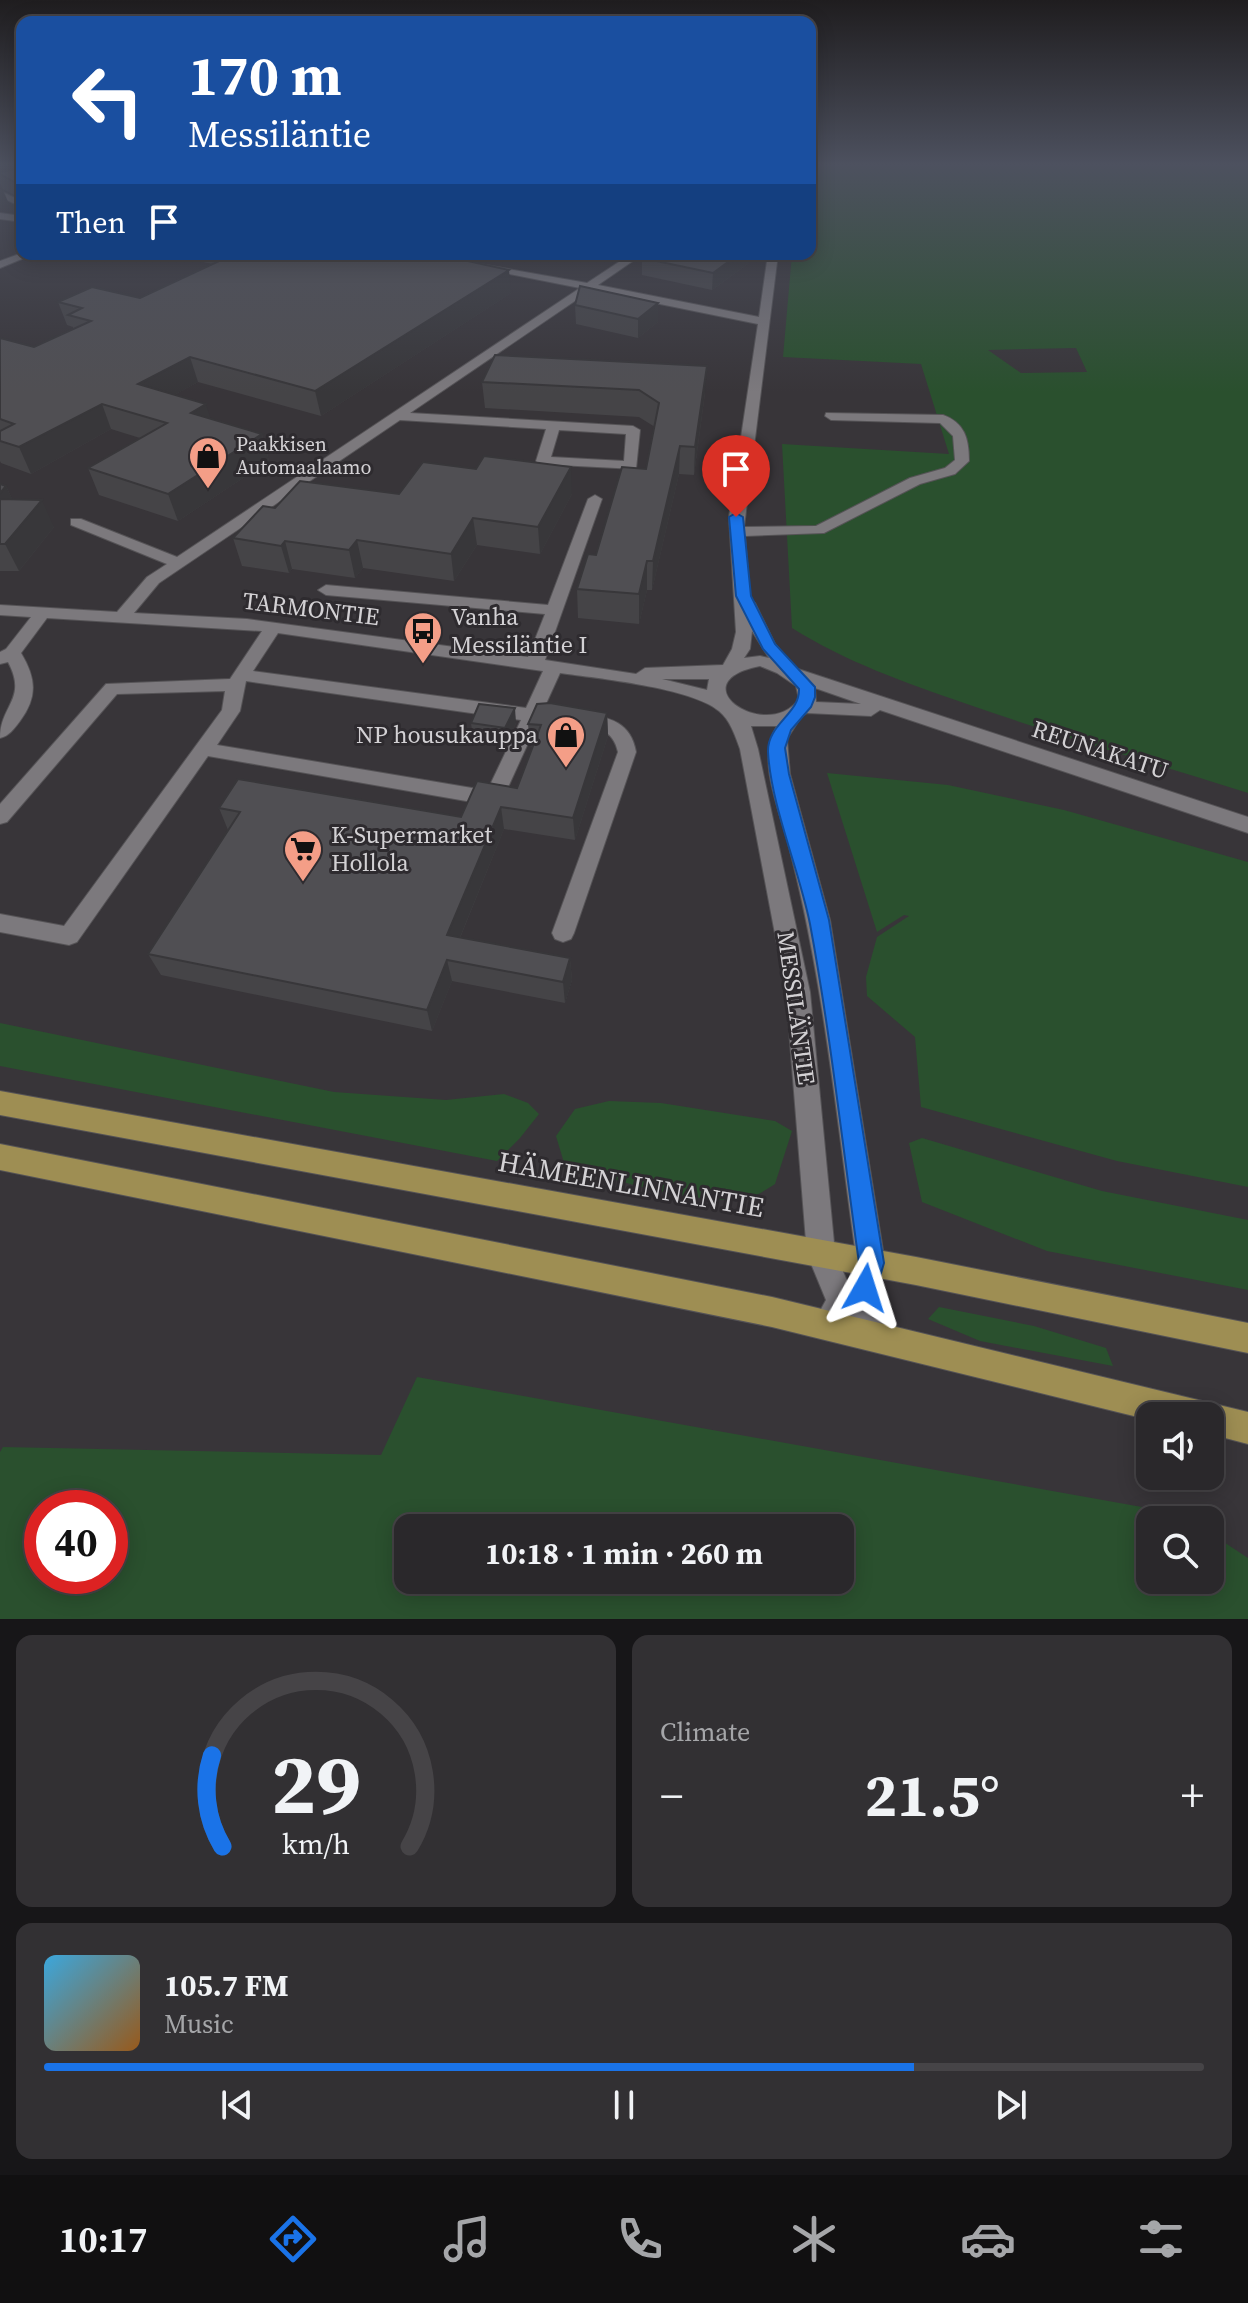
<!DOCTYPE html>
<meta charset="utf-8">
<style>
body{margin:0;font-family:"Source Serif 4",serif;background:#323033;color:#f1f3f6;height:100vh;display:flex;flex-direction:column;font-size:30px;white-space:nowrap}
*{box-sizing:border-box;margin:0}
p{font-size:26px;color:#a5a6a9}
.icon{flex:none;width:44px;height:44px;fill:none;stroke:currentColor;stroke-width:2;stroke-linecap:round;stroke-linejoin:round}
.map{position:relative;height:1619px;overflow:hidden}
.drawer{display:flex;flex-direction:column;gap:16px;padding:16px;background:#171618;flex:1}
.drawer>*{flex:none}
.hud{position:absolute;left:16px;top:16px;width:800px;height:244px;border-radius:16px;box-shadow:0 4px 20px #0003,0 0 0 2px #464447;background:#1a4fa0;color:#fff;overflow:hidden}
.controls{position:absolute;left:1136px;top:1402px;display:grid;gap:16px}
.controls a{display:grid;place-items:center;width:88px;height:88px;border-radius:16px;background:#2a282b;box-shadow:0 4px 20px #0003,0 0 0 2px #464447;font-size:40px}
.speed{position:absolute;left:24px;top:1490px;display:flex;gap:16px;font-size:40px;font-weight:700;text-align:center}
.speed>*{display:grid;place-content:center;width:104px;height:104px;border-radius:50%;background:#2a282b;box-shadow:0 4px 20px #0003,0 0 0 2px #464447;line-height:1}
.speed .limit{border:12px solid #d22;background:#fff;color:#111}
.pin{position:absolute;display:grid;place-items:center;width:68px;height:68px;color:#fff;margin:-82px -34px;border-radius:50% 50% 50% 0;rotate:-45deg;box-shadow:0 0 8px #0007}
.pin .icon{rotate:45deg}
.me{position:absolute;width:88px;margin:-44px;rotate:6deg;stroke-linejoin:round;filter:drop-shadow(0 0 6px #0008)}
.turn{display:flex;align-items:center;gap:28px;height:168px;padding:0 40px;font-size:36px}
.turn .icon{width:104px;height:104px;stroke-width:2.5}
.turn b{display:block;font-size:56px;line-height:68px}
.then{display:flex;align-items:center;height:76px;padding:0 40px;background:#0003;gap:16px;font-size:30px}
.big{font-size:60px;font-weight:700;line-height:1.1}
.drawer .tile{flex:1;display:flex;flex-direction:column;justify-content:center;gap:12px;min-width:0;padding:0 28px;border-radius:16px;background:#323033}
.drawer .dial{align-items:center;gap:0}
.dial svg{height:208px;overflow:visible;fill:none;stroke:#464447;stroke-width:7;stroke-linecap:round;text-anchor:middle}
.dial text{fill:#f1f3f6;stroke:none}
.song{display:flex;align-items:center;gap:24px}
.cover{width:96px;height:96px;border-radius:12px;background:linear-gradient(135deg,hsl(200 70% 55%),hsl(30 70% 35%))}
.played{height:8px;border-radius:4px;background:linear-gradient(90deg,#1a73e8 75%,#464447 75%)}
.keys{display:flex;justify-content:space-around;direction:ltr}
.heat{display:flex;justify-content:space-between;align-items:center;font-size:44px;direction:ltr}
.drawer .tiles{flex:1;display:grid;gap:16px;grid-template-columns:1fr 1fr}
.tile:last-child{grid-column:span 2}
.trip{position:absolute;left:394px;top:1514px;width:460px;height:80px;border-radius:16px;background:#2a282b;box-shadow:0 4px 20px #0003,0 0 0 2px #464447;font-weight:700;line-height:80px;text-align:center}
.tabs{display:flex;height:128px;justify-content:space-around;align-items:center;background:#111011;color:#a5a6a9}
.tabs .icon{width:56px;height:56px}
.tabs .current{color:#1a73e8}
.tabs b{font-size:36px;color:#f1f3f6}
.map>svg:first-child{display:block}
.green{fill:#2a502e;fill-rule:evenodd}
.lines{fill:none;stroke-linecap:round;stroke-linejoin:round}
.minor-casing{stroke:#555356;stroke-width:2}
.major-casing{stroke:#555356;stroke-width:2}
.minor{fill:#7c797d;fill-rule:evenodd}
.major{fill:#9e8e53;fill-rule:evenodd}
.wall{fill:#454447}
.shaded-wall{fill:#38373a}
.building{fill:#504f53;stroke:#38373a;stroke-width:2}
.route{fill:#1a73e8;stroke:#114b97;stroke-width:2}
.labels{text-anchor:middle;stroke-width:6;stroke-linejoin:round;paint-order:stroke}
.far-poi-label{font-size:20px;fill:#d3d1d4;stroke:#2e2b2f;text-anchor:start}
.street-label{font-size:24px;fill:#d3d1d4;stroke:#2e2b2f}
.poi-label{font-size:24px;fill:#d3d1d4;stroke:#2e2b2f;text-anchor:start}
.near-street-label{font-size:28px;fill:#d3d1d4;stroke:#2e2b2f}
</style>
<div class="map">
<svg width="1248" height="1619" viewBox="0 0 1248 1619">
<rect width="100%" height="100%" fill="#383539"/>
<g class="green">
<path d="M817 165H1248V793C1153 763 1058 736 964 703 904 682 846 662 792 628L782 444 949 454 921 364 783 357 792 254H810V174ZM1076 348 1087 372 1021 373 988 350Z"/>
<polygon points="827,773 948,785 1064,810 1248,862 1248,1187 1117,1161 921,1107 915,1037 867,996 866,977 877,937 909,916 904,915 877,932"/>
<polygon points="0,1023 334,1092 446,1100 504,1094 528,1103 539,1114 520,1138 497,1161 0,1066"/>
<path d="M609 1101 661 1103 775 1121 792 1131 775 1184C767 1189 757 1196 748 1198 698 1207 614 1179 565 1166L556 1136 575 1109Z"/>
<polygon points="922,1138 1102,1191 1248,1220 1248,1290 1047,1251 922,1202 909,1143"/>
<polygon points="939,1307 1034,1326 1106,1348 1113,1366 980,1341 928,1319"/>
<path d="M417 1377 1181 1514 1190 1520H1150V1580H1210V1533L1248 1558V1619H0V1452L3 1447 381 1455ZM42 1508H110V1576H42ZM408 1528H840V1580H408Z"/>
</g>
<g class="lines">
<g class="minor-casing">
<g id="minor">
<polygon points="0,191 22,201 22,207 0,197"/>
<polygon points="0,213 22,216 22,222 0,219"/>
<polygon points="22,253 34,254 0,268 0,261"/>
<path d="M631 254H643L598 285 759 317 768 254H778L744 527 816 526 910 478 945 468 955 460 953 436 940 423 831 420 825 416 826 413 943 415C965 423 969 439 969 461L955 474 920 484 824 533 745 536 750 599 755 603 775 644 795 668 1248 817V833L880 710 871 716 807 713 801 717 787 739 790 774 830 920 885 1263 876 1289 865 1307 884 1324 889 1334 884 1344 874 1349 864 1344 840 1323 834 1325 824 1321 820 1311 826 1300 807 1254 786 992 740 749C735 735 730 720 719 711 692 688 597 678 560 673L504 796 472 802 208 756 77 942 69 945 0 932V914L64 926 222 710 225 691 117 694 7 822 0 824V804L106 684 230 679 262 631 47 618 21 653C36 678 38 697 20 721 14 729 9 736 0 738 0 705 28 699 8 662L0 664V652L6 649 31 617 0 615V605L117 612 147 577 167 564 71 525V519H81L177 557 580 288 484 269 479 266 480 264 587 283ZM591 290 758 324 729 517 736 632 732 649 723 665 645 668 636 674 545 660 602 499 595 495 588 499 548 605 326 585 318 590 326 595 545 614 528 657 247 619 134 613 159 583 400 420 546 429 536 461 538 464 636 469 640 430 633 426 410 413ZM559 430 626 434 624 461 551 457ZM752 631 769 658 760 656 744 658 750 649ZM278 633 543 671 526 708 253 671ZM760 666 777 673 796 686 799 699C766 744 677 682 760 666ZM662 679H709L707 690ZM246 681 521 720 490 785 472 788 217 745 240 711ZM815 688 861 704 816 702ZM751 726H777C756 758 779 809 788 843 824 980 837 1123 857 1263L848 1283 835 1253 810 992 758 749Z"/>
<path d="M583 712C610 718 631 722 636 752L574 933 571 939 563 942 555 939 552 933 618 752C613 729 597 728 577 722L574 718Z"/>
</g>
</g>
<g class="major-casing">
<g id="major">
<polygon points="0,1091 916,1257 1248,1323 1248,1353 916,1285 0,1115"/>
<polygon points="0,1144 772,1297 1248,1412 1248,1444 1210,1434 1210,1416 1150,1416 1150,1420 772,1327 0,1170"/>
</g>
</g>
<use href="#minor" class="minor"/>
<use href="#major" class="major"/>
</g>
<g class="wall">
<polygon points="0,165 8,170 22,167 22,199 3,189 9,204 0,183"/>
<polygon points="168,254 436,254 511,293 321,416 198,382 174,395 211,419 262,434 269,461 178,521 99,495 88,468 140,438 111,429 31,474 1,463 0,461 0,338 34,347 73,329 73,327 67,325 58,302 140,298 212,264"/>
<polygon points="530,254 574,254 564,261"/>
<polygon points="648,254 750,254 749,263 712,290 642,275 642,258"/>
<polygon points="658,303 658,322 638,338 576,324 575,305"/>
<polygon points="482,382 705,393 694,475 679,474 652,590 647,590 639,624 578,618 577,589 646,469 655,427 639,417 485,408"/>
<polygon points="0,484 6,486 12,499 54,527 19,571 0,571"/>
<polygon points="399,494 572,494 540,554 477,545 454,581 363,568 355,578 292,569 289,573 242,566 233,538 275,508"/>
<polygon points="607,713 608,736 575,840 504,829 460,938 570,958 572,980 565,1003 452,981 432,1031 161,975 148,954 228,830 219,808 461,817 517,788 533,747 530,746 528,724"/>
<polygon points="471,723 516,723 507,743 473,738"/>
</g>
<g class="shaded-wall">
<polygon points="0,165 6,165 10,175 0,174"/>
<polygon points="2,188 9,204 0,206 0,189"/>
<polygon points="564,254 574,254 564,261"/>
<polygon points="739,254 750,254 749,263 712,290 713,273"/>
<polygon points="509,270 511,293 321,416 315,391"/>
<polygon points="658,303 658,322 638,338 638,319"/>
<polygon points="190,357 198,382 147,410 138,384"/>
<polygon points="707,366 705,393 694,475 695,447"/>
<polygon points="102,404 111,429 31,474 19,447"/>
<polygon points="206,404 214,430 191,413"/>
<polygon points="262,434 269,461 178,521 168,494"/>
<polygon points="680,446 679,474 652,590 653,561"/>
<polygon points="571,467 572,494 540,554 538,527"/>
<polygon points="6,486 19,513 0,509 0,493"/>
<polygon points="42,500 54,527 19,571 5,544"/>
<polygon points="473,518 477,545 454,581 451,554"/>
<polygon points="357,540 363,568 355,578 349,550"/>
<polygon points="285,541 292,569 289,573 281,546"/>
<polygon points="647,561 647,590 639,624 639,594"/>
<polygon points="515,708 516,723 507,743 505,728"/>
<polygon points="607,713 608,736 575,840 573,818"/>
<polygon points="501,807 504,829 452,957 447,935"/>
<polygon points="570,958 572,980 565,1003 563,982"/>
<polygon points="447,960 452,981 432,1031 427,1010"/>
</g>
<g class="building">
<polygon points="19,165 22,167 22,183 18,184 0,174 0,172 16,169"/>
<polygon points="234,254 436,254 509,270 315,391 190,357 138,384 206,404 191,413 262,434 168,494 88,468 167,423 102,404 19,447 0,441 0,431 14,424 0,419 0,338 34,347 91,321 68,315 82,308 58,302 92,287 140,298"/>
<polygon points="648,254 739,254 713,273 642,258"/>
<polygon points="580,286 658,303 638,319 575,305"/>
<polygon points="495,355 707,366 695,447 680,446 653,561 647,561 639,594 577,589 588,554 596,555 622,467 646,469 659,403 639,390 482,382"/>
<polygon points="484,456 571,467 538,527 473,518 451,554 357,540 349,550 285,541 281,546 233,538 263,506 275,508 300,481 399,494 423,462 476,469"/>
<polygon points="0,484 6,486 0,493"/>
<polygon points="0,499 42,500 5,544 0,544"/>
<polygon points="550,703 607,713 573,818 501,807 447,935 570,958 563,982 447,960 427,1010 148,954 240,812 219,808 238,779 461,817 477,781 517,788 541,725 528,724 537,704"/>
<polygon points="479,704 515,708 505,728 471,723"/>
</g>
<linearGradient id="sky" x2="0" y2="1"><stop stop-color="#1f1d1f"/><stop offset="0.42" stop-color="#4d515f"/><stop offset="1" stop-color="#4d515f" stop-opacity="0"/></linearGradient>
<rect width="1248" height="392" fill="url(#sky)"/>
<path class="route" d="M736 513 743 517 751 596 775 644 815 687V697L811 707 791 730 785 748 789 774 829 920 884 1263 874 1297 865 1301 856 1297 852 1288 859 1263C843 1150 831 1036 810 924 799 869 771 806 768 752 767 724 800 714 799 689L763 649 736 596 729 517Z"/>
<defs>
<g id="shop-pin" transform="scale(2)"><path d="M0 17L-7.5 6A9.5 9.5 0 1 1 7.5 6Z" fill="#f49e87" stroke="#2e2b2f"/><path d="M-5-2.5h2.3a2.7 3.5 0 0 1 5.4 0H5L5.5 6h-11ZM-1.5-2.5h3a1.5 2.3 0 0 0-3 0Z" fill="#111"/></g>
<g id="bus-pin" transform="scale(2)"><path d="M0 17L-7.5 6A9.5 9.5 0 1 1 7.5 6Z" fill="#f49e87" stroke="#2e2b2f"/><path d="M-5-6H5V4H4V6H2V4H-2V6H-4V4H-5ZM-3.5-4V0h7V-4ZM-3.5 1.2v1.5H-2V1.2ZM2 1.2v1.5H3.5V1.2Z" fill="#111"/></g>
<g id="supermarket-pin" transform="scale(2)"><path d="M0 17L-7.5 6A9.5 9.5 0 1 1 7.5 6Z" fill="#f49e87" stroke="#2e2b2f"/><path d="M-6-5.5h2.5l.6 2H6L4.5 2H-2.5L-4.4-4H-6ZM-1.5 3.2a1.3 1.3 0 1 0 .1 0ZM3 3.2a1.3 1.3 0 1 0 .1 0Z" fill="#111"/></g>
</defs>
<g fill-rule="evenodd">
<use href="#shop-pin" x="208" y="456"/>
<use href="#bus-pin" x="423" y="631"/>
<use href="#shop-pin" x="566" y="735"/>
<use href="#supermarket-pin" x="303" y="849"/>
</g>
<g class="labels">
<g class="far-poi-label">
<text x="236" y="451">Paakkisen<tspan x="236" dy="23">Automaalaamo</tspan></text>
</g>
<g class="street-label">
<text transform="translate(311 609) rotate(7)" y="8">TARMONTIE</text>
<text transform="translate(1100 750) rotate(18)" y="8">REUNAKATU</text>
<text transform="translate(796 1008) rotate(82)" y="8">MESSILÄNTIE</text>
</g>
<g class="poi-label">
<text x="451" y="625">Vanha<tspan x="451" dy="28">Messiläntie I</tspan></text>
<text x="538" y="743" text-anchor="end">NP housukauppa</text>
<text x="331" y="843">K-Supermarket<tspan x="331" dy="28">Hollola</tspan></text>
</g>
<g class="near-street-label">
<text transform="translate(631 1184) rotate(10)" y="10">HÄMEENLINNANTIE</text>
</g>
</g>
</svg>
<div class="controls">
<a><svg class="icon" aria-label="sound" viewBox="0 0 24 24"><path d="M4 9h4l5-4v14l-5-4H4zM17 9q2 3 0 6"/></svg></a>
<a><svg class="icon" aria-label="search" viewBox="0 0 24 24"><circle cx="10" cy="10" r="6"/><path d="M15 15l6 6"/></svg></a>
</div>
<div class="speed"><div class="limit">40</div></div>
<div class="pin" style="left:736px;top:517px;background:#d93025"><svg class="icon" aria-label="arrive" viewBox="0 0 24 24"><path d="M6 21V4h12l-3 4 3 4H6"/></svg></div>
<svg class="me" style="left:865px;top:1288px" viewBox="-20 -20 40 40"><path d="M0-17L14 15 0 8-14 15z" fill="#1a73e8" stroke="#fff" stroke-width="4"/></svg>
<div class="trip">10:18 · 1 min · 260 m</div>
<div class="hud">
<div class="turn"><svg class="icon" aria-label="left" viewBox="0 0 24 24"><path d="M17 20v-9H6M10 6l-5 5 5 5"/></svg><div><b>170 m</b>Messiläntie</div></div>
<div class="then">Then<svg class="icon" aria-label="arrive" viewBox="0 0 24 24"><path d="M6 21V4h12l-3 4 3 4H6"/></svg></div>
</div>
</div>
<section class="drawer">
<div class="tiles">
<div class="tile dial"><svg viewBox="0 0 100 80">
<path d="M14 69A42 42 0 1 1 86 69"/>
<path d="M14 69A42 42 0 0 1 10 34" stroke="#1a73e8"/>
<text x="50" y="56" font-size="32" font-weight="700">29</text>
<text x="50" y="72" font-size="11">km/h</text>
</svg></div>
<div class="tile"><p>Climate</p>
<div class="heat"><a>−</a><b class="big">21.5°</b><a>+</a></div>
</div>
<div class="tile">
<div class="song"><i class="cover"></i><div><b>105.7 FM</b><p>Music</p></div></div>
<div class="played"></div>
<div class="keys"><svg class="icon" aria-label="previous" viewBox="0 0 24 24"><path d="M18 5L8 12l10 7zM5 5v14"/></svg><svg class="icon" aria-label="pause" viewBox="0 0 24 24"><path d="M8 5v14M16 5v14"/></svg><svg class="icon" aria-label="next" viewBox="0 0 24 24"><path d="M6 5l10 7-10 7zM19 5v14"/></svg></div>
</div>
</div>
</section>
<nav class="tabs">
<b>10:17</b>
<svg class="icon current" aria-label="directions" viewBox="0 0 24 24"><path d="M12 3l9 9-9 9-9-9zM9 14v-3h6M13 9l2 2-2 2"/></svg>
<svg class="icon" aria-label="music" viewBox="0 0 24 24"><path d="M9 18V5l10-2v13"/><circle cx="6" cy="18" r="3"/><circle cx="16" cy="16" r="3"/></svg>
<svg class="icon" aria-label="phone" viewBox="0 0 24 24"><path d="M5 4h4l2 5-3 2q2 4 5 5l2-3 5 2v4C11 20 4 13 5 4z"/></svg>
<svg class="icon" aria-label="climate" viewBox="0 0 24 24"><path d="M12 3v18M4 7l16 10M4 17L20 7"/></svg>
<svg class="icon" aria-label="car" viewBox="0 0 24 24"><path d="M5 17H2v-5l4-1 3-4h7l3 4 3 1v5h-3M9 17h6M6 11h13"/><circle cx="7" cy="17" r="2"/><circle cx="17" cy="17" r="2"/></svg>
<svg class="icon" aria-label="filters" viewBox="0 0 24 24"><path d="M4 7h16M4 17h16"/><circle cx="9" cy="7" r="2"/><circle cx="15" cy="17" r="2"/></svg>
</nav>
